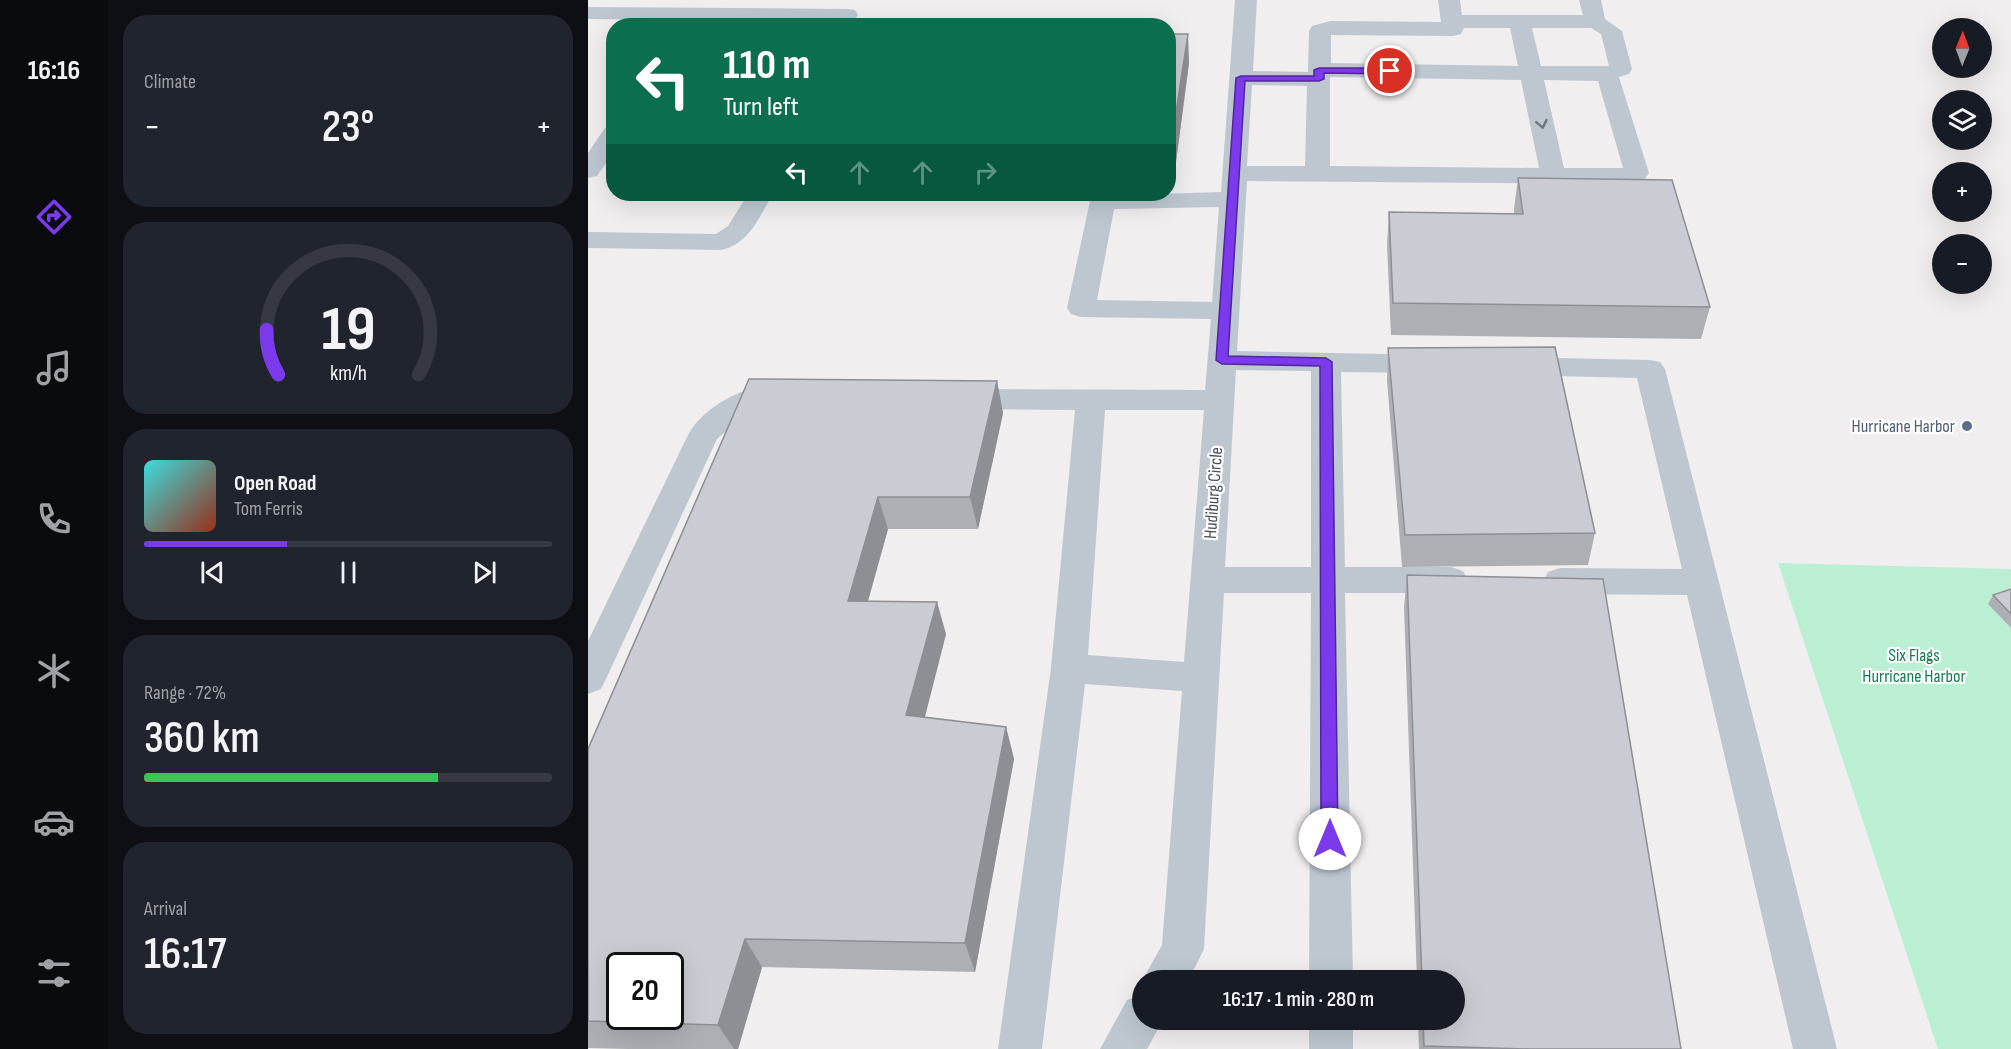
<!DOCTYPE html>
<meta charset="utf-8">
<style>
body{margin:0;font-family:"Sofia Sans Condensed",sans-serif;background:#20242c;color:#f1f3f6;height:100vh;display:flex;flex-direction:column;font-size:22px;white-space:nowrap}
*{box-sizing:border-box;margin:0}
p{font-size:20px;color:#9ea1a6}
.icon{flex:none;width:33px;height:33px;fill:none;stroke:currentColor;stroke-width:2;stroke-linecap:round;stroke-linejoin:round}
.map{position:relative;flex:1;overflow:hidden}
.side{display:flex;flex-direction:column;gap:15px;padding:15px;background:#0d0f14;width:480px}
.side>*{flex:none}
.top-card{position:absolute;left:18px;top:18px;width:570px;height:183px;border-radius:24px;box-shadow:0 6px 24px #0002;background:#0b6e4f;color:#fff;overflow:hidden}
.needle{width:39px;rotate:1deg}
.fabs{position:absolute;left:1344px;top:18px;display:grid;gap:12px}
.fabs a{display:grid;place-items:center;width:60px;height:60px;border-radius:50%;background:#171b24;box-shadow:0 6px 24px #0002;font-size:30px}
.speed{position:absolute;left:18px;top:952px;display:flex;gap:12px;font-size:30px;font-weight:700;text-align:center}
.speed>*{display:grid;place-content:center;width:78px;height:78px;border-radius:50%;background:#171b24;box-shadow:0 6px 24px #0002;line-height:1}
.speed .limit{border:3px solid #111;border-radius:9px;background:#fff;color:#111}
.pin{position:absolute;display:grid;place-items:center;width:51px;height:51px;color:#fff;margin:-26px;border:3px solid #fff;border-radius:50%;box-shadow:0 2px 6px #0007}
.me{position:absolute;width:66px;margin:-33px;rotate:0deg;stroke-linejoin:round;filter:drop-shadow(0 0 4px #0008)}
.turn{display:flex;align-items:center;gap:21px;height:126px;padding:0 18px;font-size:27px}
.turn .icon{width:78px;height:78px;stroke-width:2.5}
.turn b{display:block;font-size:42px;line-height:51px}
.lanes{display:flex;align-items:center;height:57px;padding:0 18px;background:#0003;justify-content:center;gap:30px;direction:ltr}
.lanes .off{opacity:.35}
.big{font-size:45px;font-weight:600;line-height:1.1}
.side .card{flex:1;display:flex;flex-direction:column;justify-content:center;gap:9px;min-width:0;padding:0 21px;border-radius:24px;background:#20242c}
.side .dial{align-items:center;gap:0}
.dial svg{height:156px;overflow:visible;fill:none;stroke:#363941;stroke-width:7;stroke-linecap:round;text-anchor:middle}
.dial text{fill:#f1f3f6;stroke:none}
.song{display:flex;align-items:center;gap:18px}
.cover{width:72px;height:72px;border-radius:9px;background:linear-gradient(135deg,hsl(180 70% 55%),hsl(10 70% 35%))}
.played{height:6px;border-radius:3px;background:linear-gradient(90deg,#7c3aed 35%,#363941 35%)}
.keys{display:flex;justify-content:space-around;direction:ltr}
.heat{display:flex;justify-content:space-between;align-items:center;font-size:33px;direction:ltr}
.charge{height:9px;border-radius:4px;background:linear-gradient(90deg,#34c759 72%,#363941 0)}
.trip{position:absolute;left:544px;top:970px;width:333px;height:60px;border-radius:30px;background:#171b24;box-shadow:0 6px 24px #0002;font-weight:600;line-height:60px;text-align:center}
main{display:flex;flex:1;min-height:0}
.menu{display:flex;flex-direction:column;width:108px;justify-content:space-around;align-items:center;background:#090b0e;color:#9ea1a6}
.menu .icon{width:42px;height:42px}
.menu .active{color:#7c3aed}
.menu b{font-size:27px;color:#f1f3f6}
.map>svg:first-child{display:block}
.green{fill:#bbefd4}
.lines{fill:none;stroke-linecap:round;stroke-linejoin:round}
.minor{fill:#bec7d0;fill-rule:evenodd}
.wall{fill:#aeafb5}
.shaded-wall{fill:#8d8f94}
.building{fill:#caccd3;stroke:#8d8f94;stroke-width:1.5;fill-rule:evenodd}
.oneway{stroke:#6a737e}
.route{fill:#7c3aed;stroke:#51269a;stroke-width:1.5}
.service-dot{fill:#5c6f8a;stroke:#fff;stroke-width:2}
.labels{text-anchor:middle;stroke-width:4.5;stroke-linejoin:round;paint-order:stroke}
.service-label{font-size:18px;fill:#4e5e75;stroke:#fff;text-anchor:end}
.street-label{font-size:18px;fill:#464f5b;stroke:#fff}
.park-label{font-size:18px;fill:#157e53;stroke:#fff}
</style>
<main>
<nav class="menu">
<b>16:16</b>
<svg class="icon active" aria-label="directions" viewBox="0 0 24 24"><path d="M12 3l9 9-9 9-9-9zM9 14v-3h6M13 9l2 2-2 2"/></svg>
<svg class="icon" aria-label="music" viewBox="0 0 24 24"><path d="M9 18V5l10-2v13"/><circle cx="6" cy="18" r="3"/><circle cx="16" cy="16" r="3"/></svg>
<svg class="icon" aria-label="phone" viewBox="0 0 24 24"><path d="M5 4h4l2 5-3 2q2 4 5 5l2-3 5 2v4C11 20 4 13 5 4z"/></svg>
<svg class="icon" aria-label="climate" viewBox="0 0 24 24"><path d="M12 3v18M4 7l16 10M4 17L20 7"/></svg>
<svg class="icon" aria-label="car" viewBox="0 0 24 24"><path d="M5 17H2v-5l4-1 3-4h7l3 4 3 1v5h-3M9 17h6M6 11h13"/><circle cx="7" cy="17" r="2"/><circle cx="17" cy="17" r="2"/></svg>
<svg class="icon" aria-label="filters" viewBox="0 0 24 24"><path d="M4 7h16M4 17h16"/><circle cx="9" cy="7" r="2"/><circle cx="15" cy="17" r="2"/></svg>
</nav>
<section class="side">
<div class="card"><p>Climate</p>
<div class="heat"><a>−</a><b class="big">23°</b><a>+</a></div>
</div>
<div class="card dial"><svg viewBox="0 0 100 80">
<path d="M14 69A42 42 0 1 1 86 69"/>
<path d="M14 69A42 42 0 0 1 8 46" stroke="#7c3aed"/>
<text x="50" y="56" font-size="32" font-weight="700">19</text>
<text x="50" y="72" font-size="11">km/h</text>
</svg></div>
<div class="card">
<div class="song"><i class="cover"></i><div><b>Open Road</b><p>Tom Ferris</p></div></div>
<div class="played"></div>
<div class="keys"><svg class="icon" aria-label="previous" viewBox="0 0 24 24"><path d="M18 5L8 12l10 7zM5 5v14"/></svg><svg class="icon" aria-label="pause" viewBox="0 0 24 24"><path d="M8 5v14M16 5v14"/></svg><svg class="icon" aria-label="next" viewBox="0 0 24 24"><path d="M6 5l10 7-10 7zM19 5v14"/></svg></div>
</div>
<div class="card"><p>Range · 72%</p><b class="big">360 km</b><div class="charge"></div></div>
<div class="card"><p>Arrival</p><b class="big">16:17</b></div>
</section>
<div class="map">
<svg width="1423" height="1049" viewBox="0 0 1423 1049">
<rect width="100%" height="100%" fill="#f0eeee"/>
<polygon class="green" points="1190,563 1423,569 1423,1049 1350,1049"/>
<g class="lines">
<g class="minor">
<path d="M647 0H669L665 71 720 72 721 31 724 26 742 21 853 22 850 0H872L874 15H995L991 0H1013L1017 19 1034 31 1044 69 1041 74 1031 77 1061 173 1055 181 1046 184 659 181 649 351 845 355 855 357 860 364 855 371 845 373 753 372 757 567H863L875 571 880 580 875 589 863 593H757L765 981H721L723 593H636L616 949 600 981H554L574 945 594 691 497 684 454 1049H410L463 668 487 410 367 409 356 406 352 399 356 392 367 389 617 390 623 319 493 317 483 314 479 308 502 201 506 196 633 192ZM876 28H922L930 66 743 63V35L865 36 873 34ZM944 28H1003L1013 34 1021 66H953ZM742 77 933 80 951 168 742 166ZM956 80 1010 81 1035 168H976ZM664 85 719 86 717 166H659ZM631 207 624 302 509 300 526 209ZM648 370 723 371V567H637ZM517 410H616L596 662 500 655Z"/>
<polygon points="0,7 259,9 267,10 270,15 267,20 259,21 112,20 109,26 88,26 91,20 0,19"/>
<polygon points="26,126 26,152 9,176 0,178 0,153 17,128"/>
<path d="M160 194H185C171 217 162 243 134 250L0 248V232L128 234 140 226Z"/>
<polygon points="927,357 1062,360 1072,362 1077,369 1249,1049 1205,1049 1099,595 972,594 960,590 955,581 960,572 972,568 1094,569 1049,378 927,375 917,373 912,366 917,359"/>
<path d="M165 388 203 392 207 399 203 406 192 409 165 408 129 439 18 679 13 689 0 694V641L101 433C114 411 141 395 165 388Z"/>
<polygon points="555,994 555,1020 575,1020 559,1049 512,1049 539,1000"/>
<rect x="721" y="1020" width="44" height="29"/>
</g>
</g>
<g class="wall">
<polygon points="580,34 601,63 587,169 580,169"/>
<polygon points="930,178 1122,307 1113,339 803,335 799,244 801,212 926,214 926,209"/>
<polygon points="800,348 1007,533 1000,565 814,567 799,380"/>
<polygon points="409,381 415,413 390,529 300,529 280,601 358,634 337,717 418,727 426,759 387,972 174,967 150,1049 40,1049 0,1048 0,749"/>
<polygon points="819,575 1093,1049 831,1049 830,1020 867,1020 867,981 829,981 816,607"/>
<polygon points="1423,589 1423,628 1400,604 1405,595"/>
</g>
<g class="shaded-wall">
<polygon points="600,34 601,63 587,169 584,138"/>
<polygon points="409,381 415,413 390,529 382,497"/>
<polygon points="290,497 300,529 271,633 260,601"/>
<polygon points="349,602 358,634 329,747 318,715"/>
<polygon points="418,727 426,759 387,972 377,943"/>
<polygon points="157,939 174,967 150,1049 146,1049 130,1025"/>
</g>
<g class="building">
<polygon points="580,34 600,34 584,138 580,138"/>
<polygon points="930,178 1084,180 1122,307 805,303 801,212 935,214"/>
<polygon points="967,347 1007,533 817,535 800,348"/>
<path d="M161 379 409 381 382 497H290L260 601 349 602 318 715 418 727 377 943 157 939 130 1025 0 1021V749ZM32 966H82V1017H32Z"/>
<polygon points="819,575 1015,579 1093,1049 942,1049 836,1046 835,1020 867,1020 867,981 834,981"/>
<polygon points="1423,589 1423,614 1405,595"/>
</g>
<defs><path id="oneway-chevron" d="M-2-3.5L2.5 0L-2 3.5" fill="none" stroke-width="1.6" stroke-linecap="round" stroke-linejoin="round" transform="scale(1.5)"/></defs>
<use class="oneway" href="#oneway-chevron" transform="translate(954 124) rotate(78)"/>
<polygon class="route" points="731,68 802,68 806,71 802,74 736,73 736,79 731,81 657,81 640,356 738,358 744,362 750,839 748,844 742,846 736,844 733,839 732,366 634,364 628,360 648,78 653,76 726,76 726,70"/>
<circle class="service-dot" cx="1379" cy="426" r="6"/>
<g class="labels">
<g class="service-label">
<text x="1367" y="432">Hurricane Harbor</text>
</g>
<g class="street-label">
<text transform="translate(625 493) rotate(-86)" y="6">Hudiburg Circle</text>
</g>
<g class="park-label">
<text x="1326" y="661">Six Flags<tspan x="1326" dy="21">Hurricane Harbor</tspan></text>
</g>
</g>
</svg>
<div class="fabs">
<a><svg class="needle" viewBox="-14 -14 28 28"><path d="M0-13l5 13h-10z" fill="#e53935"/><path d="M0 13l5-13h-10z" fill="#9ea1a6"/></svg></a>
<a><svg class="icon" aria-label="layers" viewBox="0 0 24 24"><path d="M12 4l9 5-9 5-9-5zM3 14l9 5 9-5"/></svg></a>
<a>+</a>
<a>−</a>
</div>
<div class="speed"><div class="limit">20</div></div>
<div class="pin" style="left:802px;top:71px;background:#d93025"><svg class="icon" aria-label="arrive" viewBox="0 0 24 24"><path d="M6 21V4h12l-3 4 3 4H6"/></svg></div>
<svg class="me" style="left:742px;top:839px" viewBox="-20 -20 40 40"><circle r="19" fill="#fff"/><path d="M0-13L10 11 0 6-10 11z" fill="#7c3aed"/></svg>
<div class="trip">16:17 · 1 min · 280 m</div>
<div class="top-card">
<div class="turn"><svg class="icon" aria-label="left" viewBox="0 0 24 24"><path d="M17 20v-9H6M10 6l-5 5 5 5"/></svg><div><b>110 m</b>Turn left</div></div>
<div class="lanes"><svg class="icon" aria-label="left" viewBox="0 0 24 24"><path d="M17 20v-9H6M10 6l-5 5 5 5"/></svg><svg class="icon off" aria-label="ahead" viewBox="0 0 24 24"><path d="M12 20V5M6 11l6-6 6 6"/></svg><svg class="icon off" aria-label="ahead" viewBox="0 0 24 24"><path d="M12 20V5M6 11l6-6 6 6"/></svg><svg class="icon off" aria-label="right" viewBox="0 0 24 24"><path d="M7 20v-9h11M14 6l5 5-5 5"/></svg></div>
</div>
</div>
</main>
